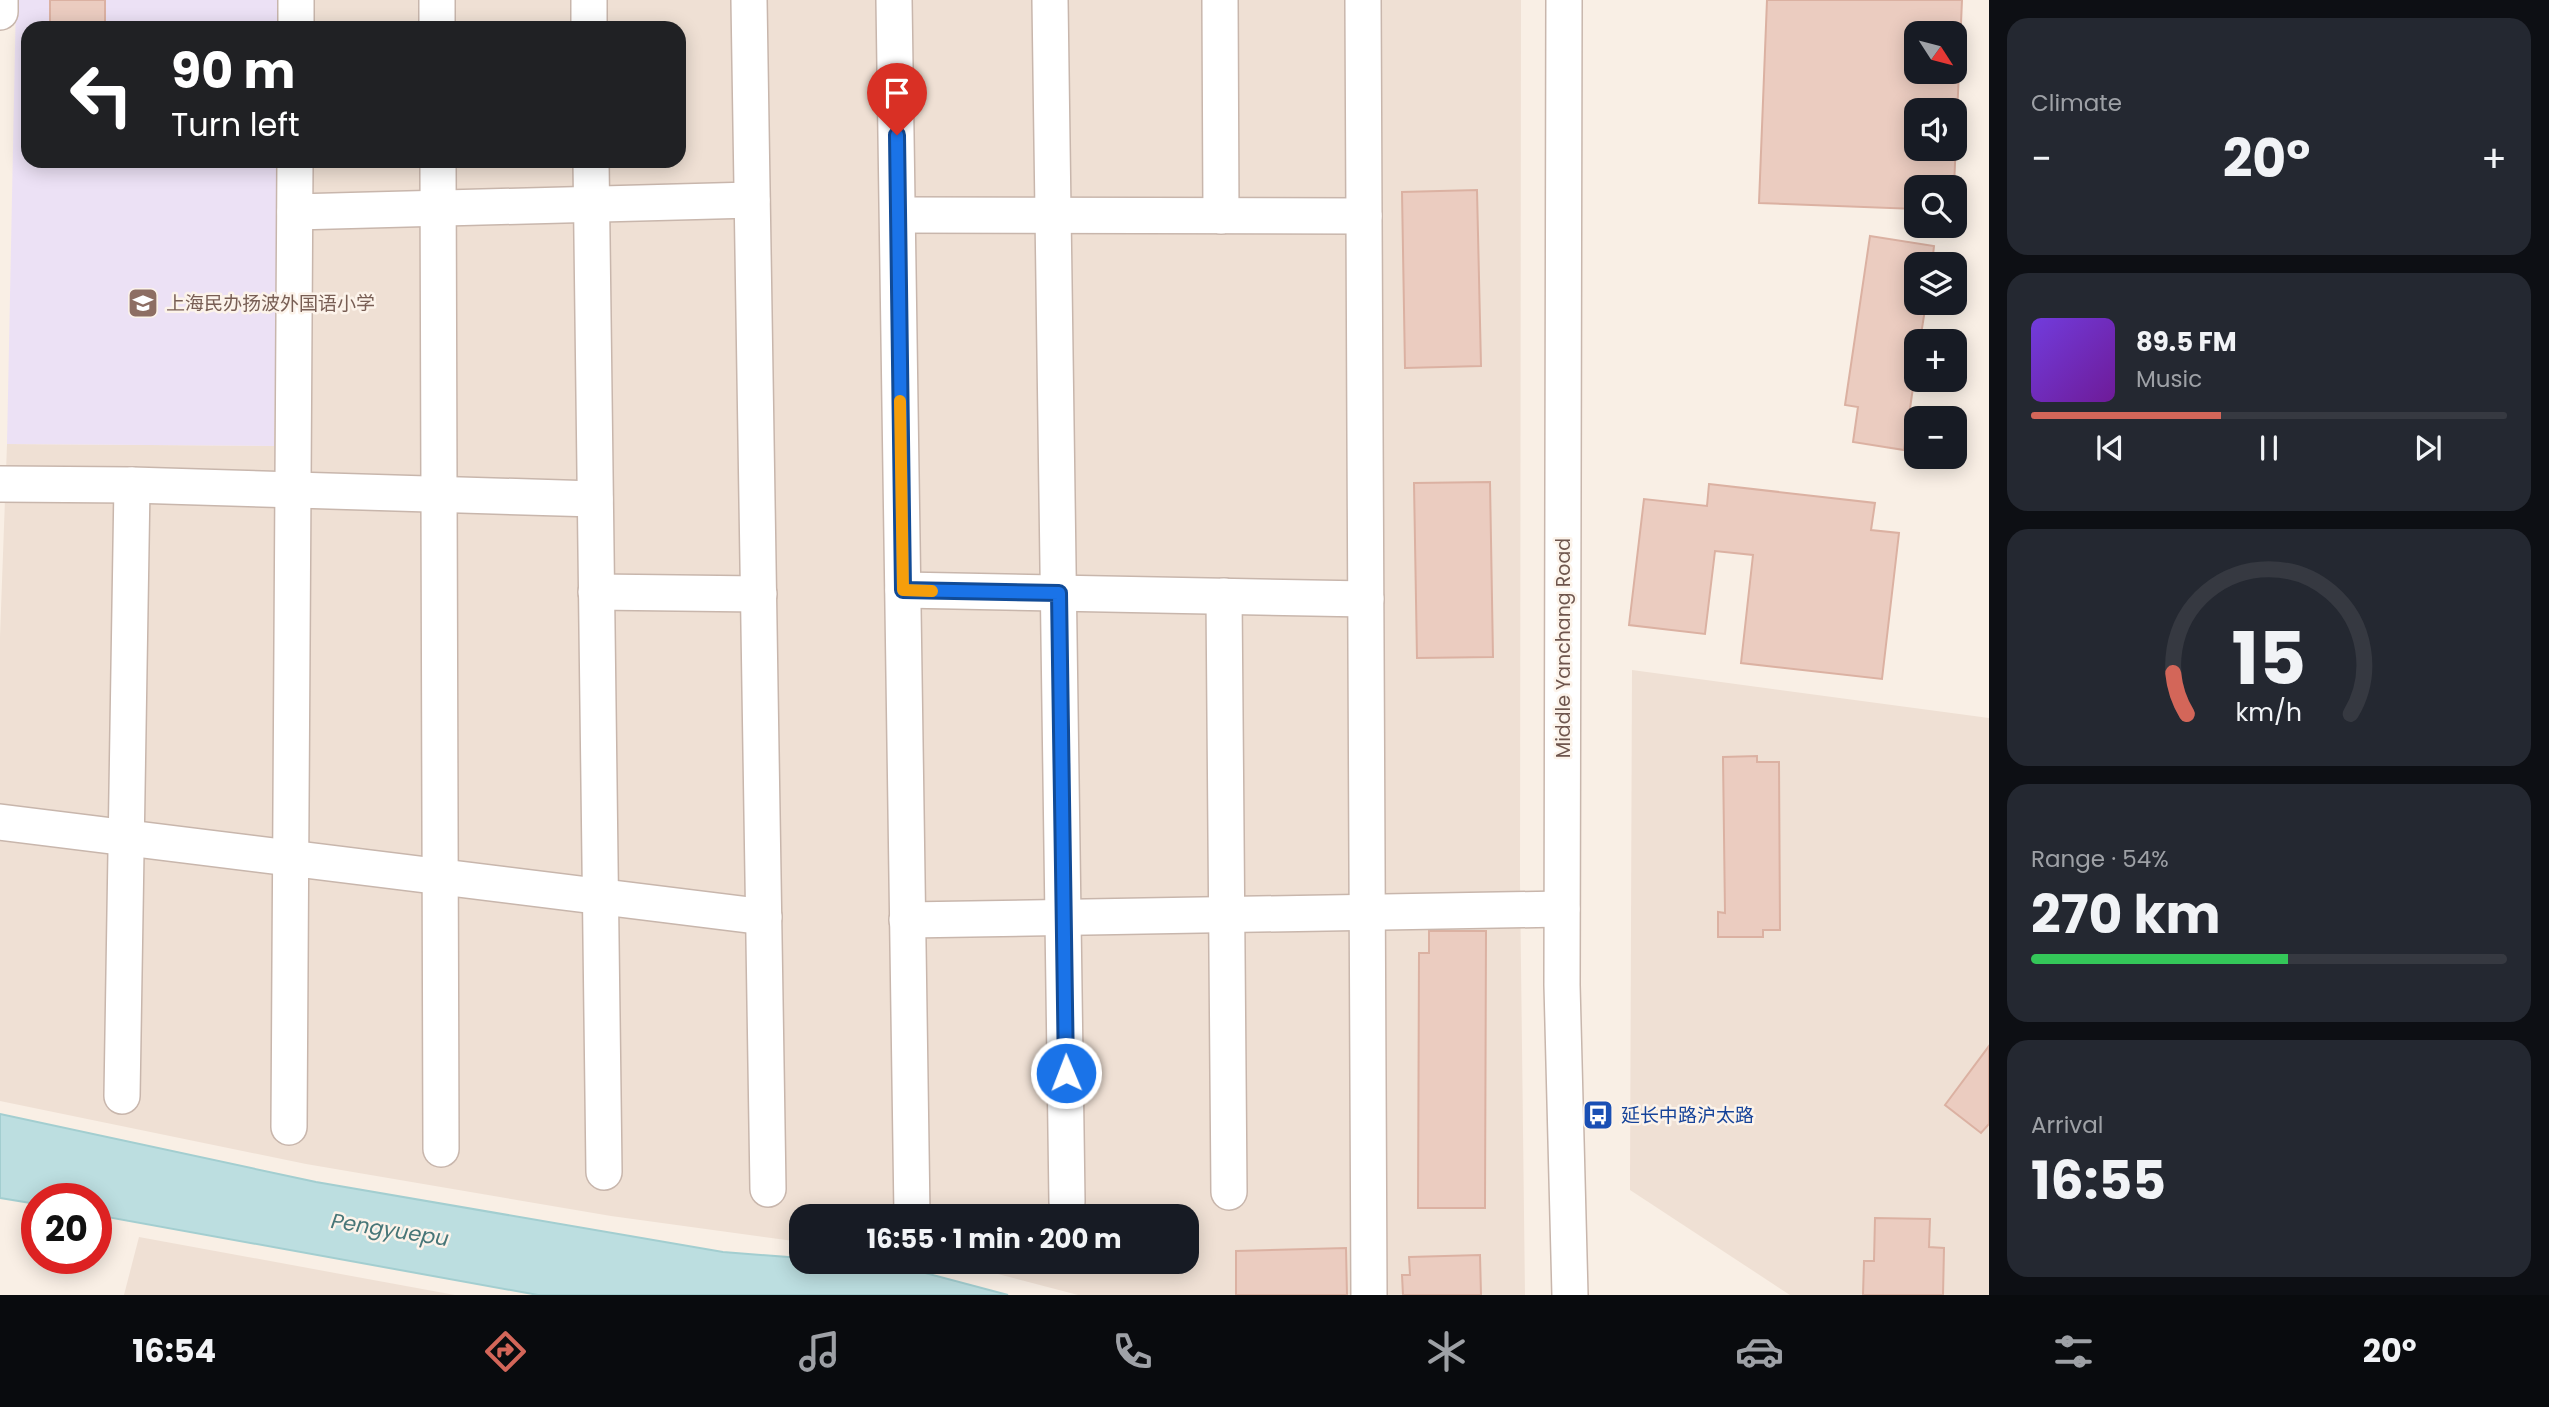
<!DOCTYPE html>
<meta charset="utf-8">
<style>
body{margin:0;font-family:Poppins,"Noto Sans SC",sans-serif;background:#242831;color:#f1f3f6;height:100vh;display:flex;flex-direction:column;font-size:26px;white-space:nowrap}
*{box-sizing:border-box;margin:0}
p{font-size:23px;color:#9ea1a6}
.icon{flex:none;width:38px;height:38px;fill:none;stroke:currentColor;stroke-width:2;stroke-linecap:round;stroke-linejoin:round}
.map{position:relative;flex:1;overflow:hidden}
.panel{display:flex;flex-direction:column;gap:18px;padding:18px;background:#0d0f14;width:560px}
.panel>*{flex:none}
.hud{position:absolute;left:21px;top:21px;width:665px;height:147px;border-radius:21px;box-shadow:0 4px 18px #0003;background:#202124;color:#fff;overflow:hidden}
.needle{width:46px;rotate:126deg}
.controls{position:absolute;left:1904px;top:21px;display:grid;gap:14px}
.controls a{display:grid;place-items:center;width:63px;height:63px;border-radius:14px;background:#171b24;box-shadow:0 4px 18px #0003;font-size:35px}
.speed{position:absolute;left:21px;top:1183px;display:flex;gap:14px;font-size:35px;font-weight:700;text-align:center}
.speed>*{display:grid;place-content:center;width:91px;height:91px;border-radius:50%;background:#171b24;box-shadow:0 4px 18px #0003;line-height:1}
.speed .limit{border:10px solid #d22;background:#fff;color:#111}
.pin{position:absolute;display:grid;place-items:center;width:60px;height:60px;color:#fff;margin:-72px -30px;border-radius:50% 50% 50% 0;rotate:-45deg;box-shadow:0 0 7px #0007}
.pin .icon{rotate:45deg}
.me{position:absolute;width:77px;margin:-38px;rotate:359deg;stroke-linejoin:round;filter:drop-shadow(0 0 5px #0008)}
.turn{display:flex;align-items:center;gap:24px;height:147px;padding:0 35px;font-size:32px}
.turn .icon{width:91px;height:91px;stroke-width:2.5}
.turn b{display:block;font-size:49px;line-height:60px}
.big{font-size:52px;font-weight:700;line-height:1.1}
.panel .tile{flex:1;display:flex;flex-direction:column;justify-content:center;gap:10px;min-width:0;padding:0 24px;border-radius:21px;background:#242831}
.panel .dial{align-items:center;gap:0}
.dial svg{height:182px;overflow:visible;fill:none;stroke:#363941;stroke-width:7;stroke-linecap:round;text-anchor:middle}
.dial text{fill:#f1f3f6;stroke:none}
.song{display:flex;align-items:center;gap:21px}
.cover{width:84px;height:84px;border-radius:10px;background:linear-gradient(135deg,hsl(260 70% 55%),hsl(280 70% 35%))}
.played{height:7px;border-radius:4px;background:linear-gradient(90deg,#d36659 40%,#363941 40%)}
.keys{display:flex;justify-content:space-around;direction:ltr}
.heat{display:flex;justify-content:space-between;align-items:center;font-size:38px;direction:ltr}
.charge{height:10px;border-radius:5px;background:linear-gradient(90deg,#34c759 54%,#363941 0)}
.trip{position:absolute;left:789px;top:1204px;width:410px;height:70px;border-radius:21px;background:#171b24;box-shadow:0 4px 18px #0003;font-weight:700;line-height:70px;text-align:center}
.menu{display:flex;height:112px;justify-content:space-around;align-items:center;background:#090b0e;color:#9ea1a6}
.menu .icon{width:49px;height:49px}
.menu .on{color:#d36659}
.menu b{font-size:32px;color:#f1f3f6}
main{display:flex;flex:1;min-height:0}
.map>svg:first-child{display:block}
.residential{fill:#efe0d4}
.education{fill:#ece1f5}
.water{fill:#bcdee0;stroke:#a3ced0;stroke-width:2}
.building{fill:#ebccc0;stroke:#dbb1a2;stroke-width:2;fill-rule:evenodd}
.lines{fill:none;stroke-linecap:round;stroke-linejoin:round}
.minor-casing{stroke:#c8b6ac;stroke-width:38}
.minor{stroke:#fff;stroke-width:35}
.route-casing{stroke:#114b97;stroke-width:18}
.route{stroke:#1a73e8;stroke-width:12}
.slow{stroke:#f59e0b;stroke-width:12}
.labels{text-anchor:middle;stroke-width:5;stroke-linejoin:round;paint-order:stroke}
.education-label{font-size:19px;fill:#785e54;stroke:#fcf3ea;text-anchor:start}
.street-label{font-size:19px;fill:#6e554d;stroke:#fcf3ea}
.transit-label{font-size:19px;fill:#164399;stroke:#fcf3ea;text-anchor:start}
.water-label{font-size:21px;font-style:italic;fill:#477678;stroke:#fcf3ea}
</style>
<main>
<div class="map">
<svg width="1989" height="1295" viewBox="0 0 1989 1295">
<rect width="100%" height="100%" fill="#f9efe5"/>
<g class="residential">
<polygon points="280,0 1521,0 1520,881 1525,1295 1078,1295 952,1262 1186,1262 1186,1216 802,1216 801,1242 611,1216 306,1164 0,1101 0,637 7,444 274,446 278,161 679,161 679,28 280,28"/>
<polygon points="1632,670 1989,718 1989,1295 1790,1295 1630,1190"/>
<polygon points="139,1237 455,1295 124,1295"/>
</g>
<polygon class="education" points="16,0 280,0 280,28 28,28 28,161 278,161 274,446 7,444"/>
<polygon class="water" points="0,1114 316,1182 723,1252 801,1258 802,1262 844,1262 899,1266 1008,1295 538,1295 96,1215 96,1199 37,1199 37,1204 0,1198"/>
<g class="building">
<rect x="50" y="0" width="55" height="28"/>
<path d="M1767 0H1962L1954 187H1916V209L1759 203ZM1916 33H1955V72H1916ZM1916 110H1955V149H1916Z"/>
<polygon points="1477,190 1481,366 1405,368 1402,192"/>
<polygon points="1870,236 1934,246 1932,264 1916,264 1916,303 1926,303 1920,341 1916,341 1916,367 1904,450 1853,442 1858,407 1845,405"/>
<polygon points="1490,482 1493,657 1417,658 1414,483"/>
<polygon points="1709,484 1875,503 1871,530 1899,533 1882,679 1741,663 1753,555 1715,551 1705,634 1629,625 1644,499 1707,506"/>
<polygon points="1757,756 1757,762 1779,762 1780,930 1763,930 1763,937 1718,937 1718,912 1725,913 1723,757"/>
<polygon points="1429,931 1486,931 1485,1208 1418,1208 1419,953 1429,953"/>
<polygon points="1989,1046 1989,1124 1981,1133 1945,1105"/>
<polygon points="1875,1218 1930,1219 1929,1247 1944,1248 1943,1295 1863,1295 1864,1261 1874,1261"/>
<polygon points="1346,1248 1347,1295 1236,1295 1236,1251"/>
<polygon points="1480,1255 1481,1295 1403,1295 1402,1275 1410,1275 1409,1257"/>
</g>
<g class="lines">
<g class="minor-casing">
<g id="minor">
<polyline points="437,0 437,28"/>
<polyline points="589,0 589,28"/>
<polyline points="749,0 768,1189"/>
<polyline points="894,0 912,1215"/>
<polyline points="1050,0 1067,1202"/>
<polyline points="1220,0 1221,216"/>
<polyline points="1363,0 1369,1295"/>
<polyline points="1564,0 1562,985 1570,1295"/>
<polyline points="0,12 0,0"/>
<polyline points="296,28 296,0"/>
<polyline points="438,161 441,1149"/>
<polyline points="591,161 604,1172"/>
<polyline points="295,212 752,200"/>
<polyline points="898,215 1364,216"/>
<polyline points="0,484 132,485 595,499"/>
<polyline points="903,590 1366,599"/>
<polyline points="596,592 759,594"/>
<polyline points="1224,596 1229,1192"/>
<polyline points="0,822 764,917"/>
<polyline points="907,920 1562,909"/>
<polyline points="122,1096 132,485"/>
<polyline points="289,1127 295,161"/>
</g>
</g>
<use href="#minor" class="minor"/>
</g>
<g class="lines">
<g class="route-casing">
<polyline id="route" points="897,135 903,590 1059,593 1066,1073"/>
</g>
<use href="#route" class="route"/>
<polyline class="slow" points="900,401 903,590 932,591"/>
</g>
<defs>
<g id="school-square" transform="scale(1.575)"><rect x="-9" y="-9" width="18" height="18" rx="4" fill="#8d6e63" stroke="#fcf3ea"/><path d="M0-5L7-2L0 1L-7-2ZM-4 1L0 2.5L4 1V4Q0 6-4 4Z" fill="#fff"/></g>
<g id="bus-square" transform="scale(1.575)"><rect x="-9" y="-9" width="18" height="18" rx="4" fill="#1a4fb4" stroke="#fcf3ea"/><path d="M-5-6H5V4H4V6H2V4H-2V6H-4V4H-5ZM-3.5-4V0h7V-4ZM-3.5 1.2v1.5H-2V1.2ZM2 1.2v1.5H3.5V1.2Z" fill="#fff"/></g>
</defs>
<g fill-rule="evenodd">
<use href="#school-square" x="143" y="303"/>
<use href="#bus-square" x="1598" y="1115"/>
</g>
<g class="labels">
<g class="education-label">
<text x="166" y="310">上海民办扬波外国语小学</text>
</g>
<g class="street-label">
<text transform="translate(1563 648) rotate(-90)" y="7">Middle Yanchang Road</text>
</g>
<g class="transit-label">
<text x="1621" y="1122">延长中路沪太路</text>
</g>
<g class="water-label">
<text transform="translate(390 1230) rotate(9)" y="7">Pengyuepu</text>
</g>
</g>
</svg>
<div class="controls">
<a><svg class="needle" viewBox="-14 -14 28 28"><path d="M0-13l5 13h-10z" fill="#e53935"/><path d="M0 13l5-13h-10z" fill="#9ea1a6"/></svg></a>
<a><svg class="icon" aria-label="sound" viewBox="0 0 24 24"><path d="M4 9h4l5-4v14l-5-4H4zM17 9q2 3 0 6"/></svg></a>
<a><svg class="icon" aria-label="search" viewBox="0 0 24 24"><circle cx="10" cy="10" r="6"/><path d="M15 15l6 6"/></svg></a>
<a><svg class="icon" aria-label="layers" viewBox="0 0 24 24"><path d="M12 4l9 5-9 5-9-5zM3 14l9 5 9-5"/></svg></a>
<a>+</a>
<a>−</a>
</div>
<div class="speed"><div class="limit">20</div></div>
<div class="pin" style="left:897px;top:135px;background:#d93025"><svg class="icon" aria-label="arrive" viewBox="0 0 24 24"><path d="M6 21V4h12l-3 4 3 4H6"/></svg></div>
<svg class="me" style="left:1066px;top:1073px" viewBox="-20 -20 40 40"><circle r="17" fill="#1a73e8" stroke="#fff" stroke-width="3"/><path d="M0-11L8 9 0 5-8 9z" fill="#fff"/></svg>
<div class="trip">16:55 · 1 min · 200 m</div>
<div class="hud">
<div class="turn"><svg class="icon" aria-label="left" viewBox="0 0 24 24"><path d="M17 20v-9H6M10 6l-5 5 5 5"/></svg><div><b>90 m</b>Turn left</div></div>
</div>
</div>
<section class="panel">
<div class="tile"><p>Climate</p>
<div class="heat"><a>−</a><b class="big">20°</b><a>+</a></div>
</div>
<div class="tile">
<div class="song"><i class="cover"></i><div><b>89.5 FM</b><p>Music</p></div></div>
<div class="played"></div>
<div class="keys"><svg class="icon" aria-label="previous" viewBox="0 0 24 24"><path d="M18 5L8 12l10 7zM5 5v14"/></svg><svg class="icon" aria-label="pause" viewBox="0 0 24 24"><path d="M8 5v14M16 5v14"/></svg><svg class="icon" aria-label="next" viewBox="0 0 24 24"><path d="M6 5l10 7-10 7zM19 5v14"/></svg></div>
</div>
<div class="tile dial"><svg viewBox="0 0 100 80">
<path d="M14 69A42 42 0 1 1 86 69"/>
<path d="M14 69A42 42 0 0 1 8 51" stroke="#d36659"/>
<text x="50" y="56" font-size="32" font-weight="700">15</text>
<text x="50" y="72" font-size="11">km/h</text>
</svg></div>
<div class="tile"><p>Range · 54%</p><b class="big">270 km</b><div class="charge"></div></div>
<div class="tile"><p>Arrival</p><b class="big">16:55</b></div>
</section>
</main>
<nav class="menu">
<b>16:54</b>
<svg class="icon on" aria-label="directions" viewBox="0 0 24 24"><path d="M12 3l9 9-9 9-9-9zM9 14v-3h6M13 9l2 2-2 2"/></svg>
<svg class="icon" aria-label="music" viewBox="0 0 24 24"><path d="M9 18V5l10-2v13"/><circle cx="6" cy="18" r="3"/><circle cx="16" cy="16" r="3"/></svg>
<svg class="icon" aria-label="phone" viewBox="0 0 24 24"><path d="M5 4h4l2 5-3 2q2 4 5 5l2-3 5 2v4C11 20 4 13 5 4z"/></svg>
<svg class="icon" aria-label="climate" viewBox="0 0 24 24"><path d="M12 3v18M4 7l16 10M4 17L20 7"/></svg>
<svg class="icon" aria-label="car" viewBox="0 0 24 24"><path d="M5 17H2v-5l4-1 3-4h7l3 4 3 1v5h-3M9 17h6M6 11h13"/><circle cx="7" cy="17" r="2"/><circle cx="17" cy="17" r="2"/></svg>
<svg class="icon" aria-label="filters" viewBox="0 0 24 24"><path d="M4 7h16M4 17h16"/><circle cx="9" cy="7" r="2"/><circle cx="15" cy="17" r="2"/></svg>
<b>20°</b>
</nav>
